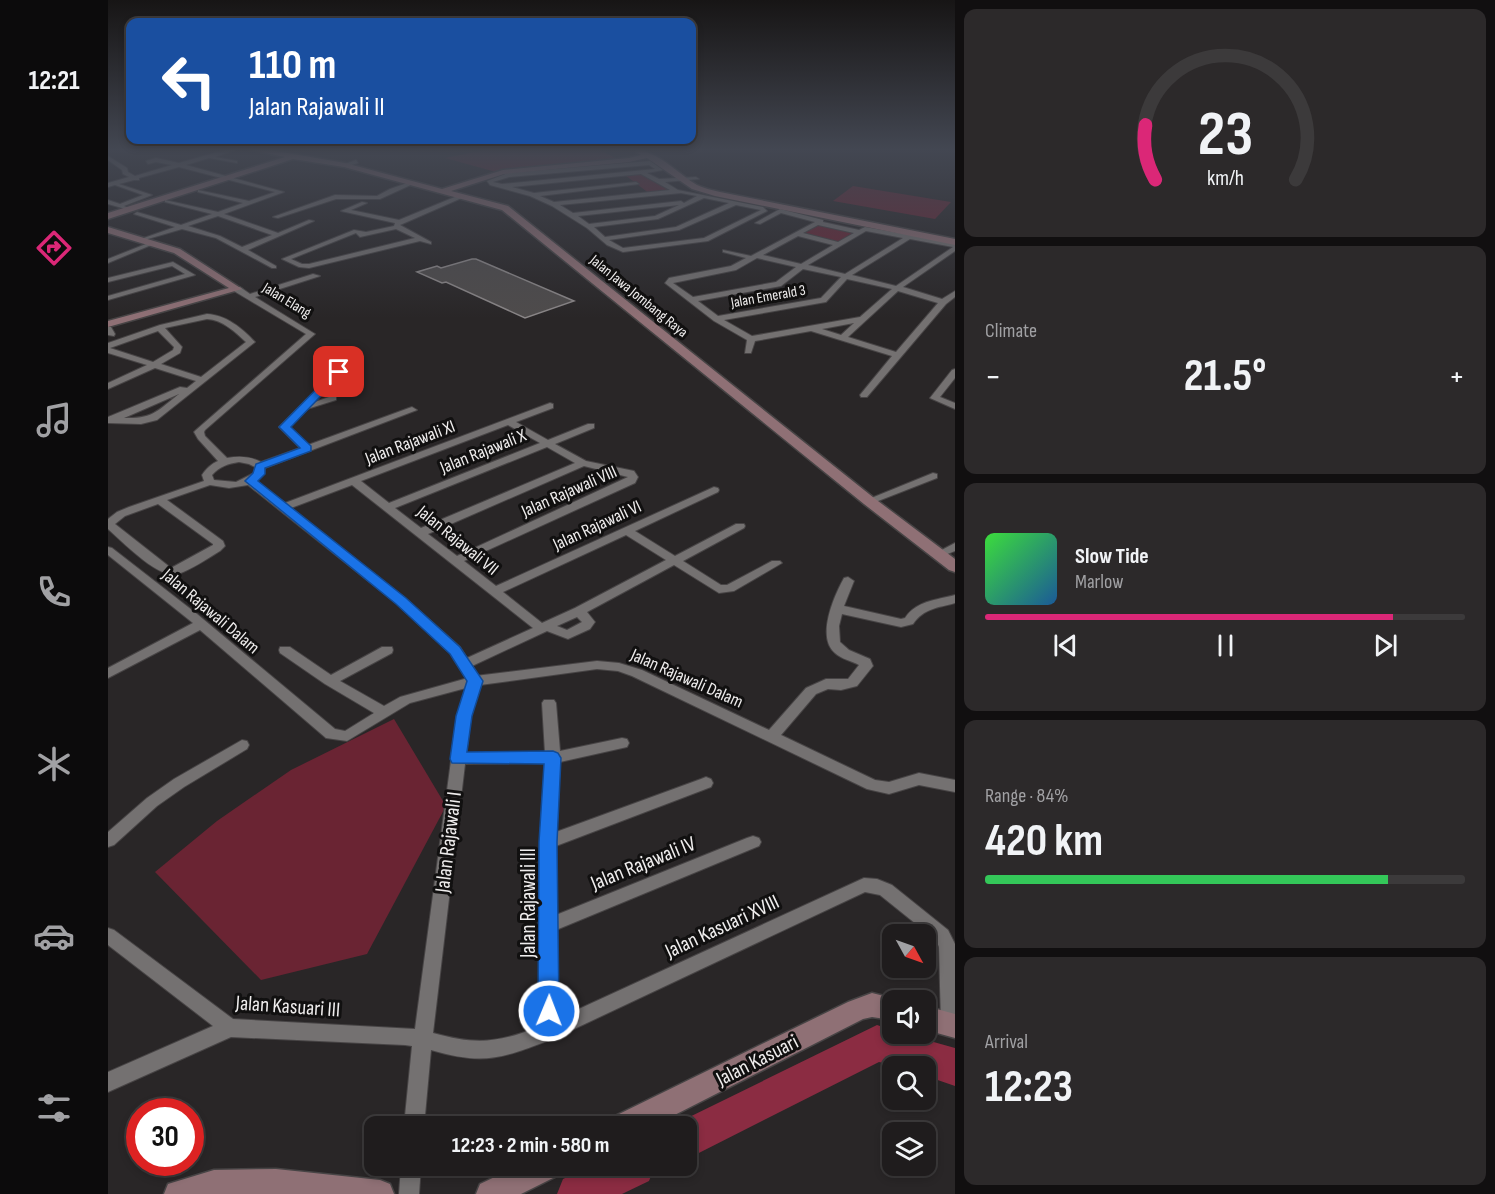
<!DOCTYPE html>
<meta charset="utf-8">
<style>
body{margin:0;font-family:"Sofia Sans Condensed",sans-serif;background:#2c292a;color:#f1f3f6;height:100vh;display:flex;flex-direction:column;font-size:22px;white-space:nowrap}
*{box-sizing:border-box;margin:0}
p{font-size:20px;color:#a1a1a4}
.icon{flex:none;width:33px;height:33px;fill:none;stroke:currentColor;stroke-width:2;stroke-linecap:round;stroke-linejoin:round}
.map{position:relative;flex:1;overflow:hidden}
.side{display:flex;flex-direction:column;gap:9px;padding:9px;background:#110f10;width:540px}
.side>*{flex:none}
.hud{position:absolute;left:18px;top:18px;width:570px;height:126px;border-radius:12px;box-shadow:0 3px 9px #0003,0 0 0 2px #3c3a3b;background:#1a4fa0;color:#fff;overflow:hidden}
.needle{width:39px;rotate:130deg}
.buttons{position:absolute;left:774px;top:924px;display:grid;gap:12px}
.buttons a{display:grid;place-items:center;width:54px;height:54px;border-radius:12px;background:#1f1c1d;box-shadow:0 3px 9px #0003,0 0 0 2px #3c3a3b;font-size:30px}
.speed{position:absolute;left:18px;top:1098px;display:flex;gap:12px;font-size:30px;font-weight:700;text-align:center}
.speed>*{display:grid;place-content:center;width:78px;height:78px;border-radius:50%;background:#1f1c1d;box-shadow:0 3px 9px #0003,0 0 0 2px #3c3a3b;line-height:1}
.speed .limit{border:9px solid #d22;background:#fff;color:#111}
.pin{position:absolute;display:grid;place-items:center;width:51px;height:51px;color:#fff;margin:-26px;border-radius:12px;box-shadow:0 3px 9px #0006}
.me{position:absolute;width:66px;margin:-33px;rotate:1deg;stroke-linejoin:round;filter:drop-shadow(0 0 4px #0008)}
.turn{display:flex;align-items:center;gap:21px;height:126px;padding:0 24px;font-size:27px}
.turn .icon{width:78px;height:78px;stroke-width:2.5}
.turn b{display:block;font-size:42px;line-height:51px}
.big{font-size:45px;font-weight:700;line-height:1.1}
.side .tile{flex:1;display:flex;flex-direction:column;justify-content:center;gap:9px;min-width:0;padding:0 21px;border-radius:12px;background:#2c292a}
.side .dial{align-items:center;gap:0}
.dial svg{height:156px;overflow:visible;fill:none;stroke:#3c3a3b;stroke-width:7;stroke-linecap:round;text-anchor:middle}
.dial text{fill:#f1f3f6;stroke:none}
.song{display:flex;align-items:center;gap:18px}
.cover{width:72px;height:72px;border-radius:9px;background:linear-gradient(135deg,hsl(120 70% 55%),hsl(210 70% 35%))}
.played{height:6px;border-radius:3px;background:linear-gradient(90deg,#db2777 85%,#3c3a3b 85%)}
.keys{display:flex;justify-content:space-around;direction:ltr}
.heat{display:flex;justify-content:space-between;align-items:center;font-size:33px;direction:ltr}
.charge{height:9px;border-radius:4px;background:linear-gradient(90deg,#34c759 84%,#3c3a3b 0)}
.trip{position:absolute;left:256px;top:1116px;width:333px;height:60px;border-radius:12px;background:#1f1c1d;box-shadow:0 3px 9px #0003,0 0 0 2px #3c3a3b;font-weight:700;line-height:60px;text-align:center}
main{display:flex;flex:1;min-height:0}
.tabs{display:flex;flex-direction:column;width:108px;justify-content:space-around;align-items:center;background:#0c0b0c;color:#a1a1a4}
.tabs .icon{width:42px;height:42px}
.tabs .current{color:#db2777}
.tabs b{font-size:27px;color:#f1f3f6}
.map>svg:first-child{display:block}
.green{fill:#6a2433}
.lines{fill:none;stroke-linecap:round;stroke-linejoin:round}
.river{fill:#8b2c42;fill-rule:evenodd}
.building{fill:#4e4b4b;stroke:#8a8687;stroke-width:1.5}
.street-casing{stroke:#474445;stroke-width:2}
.secondary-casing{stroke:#474445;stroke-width:3}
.street{fill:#747171;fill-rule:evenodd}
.secondary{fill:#8f7075;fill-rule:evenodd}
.route{fill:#1a73e8;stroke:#114b97;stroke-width:1.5}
.labels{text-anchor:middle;stroke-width:6;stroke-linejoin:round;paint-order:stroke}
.far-street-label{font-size:15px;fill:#efeded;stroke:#111010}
.street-label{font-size:18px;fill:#efeded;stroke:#111010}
.near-street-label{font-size:21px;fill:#efeded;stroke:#111010}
</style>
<main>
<nav class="tabs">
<b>12:21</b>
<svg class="icon current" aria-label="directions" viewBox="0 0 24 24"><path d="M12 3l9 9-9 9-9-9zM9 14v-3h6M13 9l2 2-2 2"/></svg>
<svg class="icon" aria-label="music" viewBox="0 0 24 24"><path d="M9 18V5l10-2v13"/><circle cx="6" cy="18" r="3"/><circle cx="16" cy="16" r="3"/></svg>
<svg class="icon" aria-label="phone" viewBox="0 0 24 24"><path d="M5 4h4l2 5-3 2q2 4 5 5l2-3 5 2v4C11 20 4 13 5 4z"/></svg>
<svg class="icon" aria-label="climate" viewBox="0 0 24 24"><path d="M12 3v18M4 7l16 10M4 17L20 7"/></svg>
<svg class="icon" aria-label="car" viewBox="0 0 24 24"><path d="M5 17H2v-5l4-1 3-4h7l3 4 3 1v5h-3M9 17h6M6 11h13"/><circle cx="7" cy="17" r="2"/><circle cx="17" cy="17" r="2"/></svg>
<svg class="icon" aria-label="filters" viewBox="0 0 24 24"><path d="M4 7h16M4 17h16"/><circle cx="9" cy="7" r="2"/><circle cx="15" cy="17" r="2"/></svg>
</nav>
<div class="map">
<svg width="847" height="1194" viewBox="0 0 847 1194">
<rect width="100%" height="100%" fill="#292627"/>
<g class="green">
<polygon points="377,150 492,150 511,160 388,172 337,158"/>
<polygon points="535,173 568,191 542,194 517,175"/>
<polygon points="745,186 843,202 827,219 725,201"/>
<polygon points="709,223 751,232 731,244 689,234"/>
<polygon points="286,719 338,806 259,954 153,980 47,872 109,821 183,770"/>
</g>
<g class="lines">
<g class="river">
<polygon points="769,1025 784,1030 784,1034 797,1034 847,1048 847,1086 818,1076 818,1066 787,1066 771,1062 579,1159 579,1126 564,1126 565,1125"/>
<polygon points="483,1166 547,1166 541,1181 514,1194 449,1194 455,1179"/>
</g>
</g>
<polygon class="building" points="364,259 368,259 466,301 417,318 338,282 334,283 309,272 329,266 333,268"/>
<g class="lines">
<g class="street-casing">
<g id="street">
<path d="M117 150H127L107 157 129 161V163L101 158 78 165 176 192 116 214 170 233 201 220 206 221 140 250 168 266V268H164L108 238 74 229 33 241V239L67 227 26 214 29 212 73 225 104 214 57 202V200L110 212 135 203 90 192V190L141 201 167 192 71 167 31 178V180H26L11 184 44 195 16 206 21 208V210L0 204V200L12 204 35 195 7 185 0 187V183L21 177 15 174 14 170 0 160V156L19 168 20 172 27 176 64 165 48 162 40 164 38 161 48 158 71 163ZM110 216 164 235 134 247 112 236 80 226Z"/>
<polygon points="248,160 250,163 237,167 234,165"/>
<path d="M542 161 555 170 539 173 551 179 588 177 591 179 557 182 570 190 655 207 659 211 600 241 515 252 499 245 479 228 444 206 422 196 382 185 379 181 400 173ZM541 165 547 169 394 184 385 182 401 177ZM533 174 562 190 446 202 432 196 531 184 528 182 426 193 404 187ZM573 193 589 196 576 203 573 201 465 213 452 205ZM596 198 621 203 568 227 497 237 486 227 550 219ZM571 205 547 216 481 224 470 216ZM628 205 653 210 596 238 515 248 501 240 571 230Z"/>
<polygon points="302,182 307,183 272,199 228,199 170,218 165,217 227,195 269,196 282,189"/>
<path d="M354 194 356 197 292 225 323 242V244L312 241 201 268 191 267 174 259 246 230 258 232 286 226 287 223 233 211 254 202 259 203 243 210 291 220ZM288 229 307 238 201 264H194L183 259 248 233 252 237Z"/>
<path d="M672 209 715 220V222L751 230 757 227 847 243V251L795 287 834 299 847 291V297L838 304 759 397H753L752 395 784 356 703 331 647 341 643 353H637L639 340 606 321 557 283 561 278 623 266 638 258 615 252V250L643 256 707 222 673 213 652 224 647 223ZM710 225 746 233 730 242 695 233ZM758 231 795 238 737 274 700 265ZM690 236 725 245 693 264 655 255ZM802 239 845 247 788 286 744 275ZM649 258 688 267 668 282 585 297 565 283 628 270ZM695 269 733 277 713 298 610 316 590 301 673 286ZM739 279 784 289 752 317 644 336 616 320 718 302ZM790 291 830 303 788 352 740 337ZM746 323 733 335 714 329Z"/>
<polygon points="43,242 48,243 0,263 0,259"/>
<polygon points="65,262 87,275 0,300 0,296 77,274 64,266 0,282 0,278"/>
<path d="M205 274 212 276 147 297 207 334 97 430 96 432 97 436 119 458C131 456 142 456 153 462L192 448 171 427 228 370 231 369 235 372 219 389 228 393V400L199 409 181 427 200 445 301 408 304 407 309 410 157 468 156 474 148 481 177 503 442 403 445 404V408L408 422 440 440 480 424H486V428L447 444 478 461 526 471 530 477 527 483 356 561 388 586 606 487 610 488 611 490 610 492 527 531 567 556 628 524H636L637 526 636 528 575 561 613 585H619L664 561H672L674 563 626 591 611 593 566 565 479 612 487 622 482 629 460 639 439 631 364 666 367 670 365 673H355L342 653 289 604 140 485 121 488 102 485 59 500 115 541 117 546 112 551C99 559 84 569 70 574 51 580 15 542 0 529V519L9 512 21 507 96 481 94 475C98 469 103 464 110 461L90 439 86 432 88 430 198 334 126 291V287H132L142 294ZM215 393 221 397 207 402ZM400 425 432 443 281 503 253 481ZM439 447 467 463 313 528 287 508ZM131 462 141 464 147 467 146 473 128 482 106 480 104 475C112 466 120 464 131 462ZM476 466 520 477 349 556 320 534ZM244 485 425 628 359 658 352 647 297 598 183 508ZM50 504 105 544V545L63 568 7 524 17 516ZM518 535 558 560 467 608 434 623 395 592ZM469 617 474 622 459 630 449 626Z"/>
<path d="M99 314C118 315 134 328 147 342L49 420 33 424 0 423V417L72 387 79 388 88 381 47 368 0 389V383L39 365 0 353V343L52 325ZM99 319C115 320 127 332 138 342L93 377 53 364 72 353 74 347 57 328ZM50 331 66 347 65 350 45 362 2 348ZM71 394C49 411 45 419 16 418Z"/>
<polygon points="0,327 3,327 7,334 6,336 0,335"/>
<polygon points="847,369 847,378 832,397 847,403 847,409 822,398 844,370"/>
<polygon points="825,473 829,474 829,478 765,503 757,503 756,501"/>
<polygon points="847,543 847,551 832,557 826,554"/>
<path d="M0 547 4 548 89 614 227 729 237 731 266 713 217 684 172 653 171 650 172 647H182L223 675 274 647H284L285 650 284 653 232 681 276 706 292 697 367 676 489 661 511 663 534 670 661 730 698 688 718 679H740L751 665C744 661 733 659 727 653 708 637 726 596 736 578L740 577 746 581 736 606 793 619 797 618C808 601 828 600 847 595V603C830 608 816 608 805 624L793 627 734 614 731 626 732 642 741 650 762 659 765 666 749 686 733 690 720 689 708 694 673 735 767 780 781 782 811 773 847 780V792L811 785 781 794 759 789 524 676 510 671 489 669 372 685 363 716 358 754 437 753 434 703 436 700H446L448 703 452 751 514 738 519 739 521 743 519 747 452 762 448 832 593 779 598 777 603 779 605 783 603 787 448 846V915L639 838 645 836 651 838 653 842 651 846 448 930 449 1019 756 878 769 879 784 885 840 930 847 944V1032L842 1034 835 1031 833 1025 831 947 828 940 772 895 757 892 447 1038C395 1058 377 1066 323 1050L316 1126H296L304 1046 297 1045 123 1037 0 1092V1072L105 1026 0 945V928L6 930 125 1019 307 1029 349 716 358 688 302 703 239 741 218 738 92 630 0 678V668L85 623 0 555ZM437 763 432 842 431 1027C389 1043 368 1045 325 1033L357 764Z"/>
<polygon points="134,740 139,741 141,745 139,749 76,787 49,806 6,845 0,847 0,832 39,798 66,779"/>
<polygon points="293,1166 313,1166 311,1194 291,1194"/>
</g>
</g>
<g class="secondary-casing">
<g id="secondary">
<path d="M143 150H162L237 163 334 189 395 170 521 158 533 155 528 152C544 146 573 176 589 185 595 188 604 190 612 192L847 239V245L607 196 584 189 539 158 521 162 396 174 343 191 400 206 766 498 847 559V572L841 570 756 504 394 210 236 167 185 159 0 219V213L177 157Z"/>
<polygon points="0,227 72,249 134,289 0,327 0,321 121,288 66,253 0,233"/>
<polygon points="764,993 792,1000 784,1000 784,1020 764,1017 755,1019 545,1126 504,1126 507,1116 740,1002"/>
<polygon points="818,1006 847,1014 847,1038 818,1030"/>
<polygon points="410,1166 453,1166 449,1176 413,1194 368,1194 372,1184"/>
<polygon points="168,1169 272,1180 282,1184 286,1194 56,1194 60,1184 106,1170"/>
</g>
</g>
<use href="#street" class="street"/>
<use href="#secondary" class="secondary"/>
</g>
<linearGradient id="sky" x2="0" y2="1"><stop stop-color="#171515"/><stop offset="0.47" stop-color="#434752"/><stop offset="1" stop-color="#434752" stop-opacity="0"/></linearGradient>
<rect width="847" height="318" fill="url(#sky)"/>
<polygon class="route" points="227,370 236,372 183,427 203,446 203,451 157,468 157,474 150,481 298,598 352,647 375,681 364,716 359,752 445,751 450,753 453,758 449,842 451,1011 448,1017 441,1020 433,1017 430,1011 431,842 436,764 344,763 342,759 348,716 359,681 342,654 288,604 137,481 145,473 148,464 192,448 171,427"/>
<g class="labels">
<g class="far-street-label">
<text transform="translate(531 296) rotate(39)" y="5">Jalan Jawa Jombang Raya</text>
<text transform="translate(660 296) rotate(-10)" y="5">Jalan Emerald 3</text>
<text transform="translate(179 300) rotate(31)" y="5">Jalan Elang</text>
</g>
<g class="street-label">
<text transform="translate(302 442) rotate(-21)" y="6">Jalan Rajawali XI</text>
<text transform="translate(375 451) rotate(-22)" y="6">Jalan Rajawali X</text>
<text transform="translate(461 491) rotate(-24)" y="6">Jalan Rajawali VIII</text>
<text transform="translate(489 525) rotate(-25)" y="6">Jalan Rajawali VI</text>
<text transform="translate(350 540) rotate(39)" y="6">Jalan Rajawali VII</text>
<text transform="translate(103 611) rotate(40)" y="6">Jalan Rajawali Dalam</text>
<text transform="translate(579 678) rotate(24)" y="6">Jalan Rajawali Dalam</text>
</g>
<g class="near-street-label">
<text transform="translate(340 842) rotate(-83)" y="7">Jalan Rajawali I</text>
<text transform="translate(535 863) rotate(-22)" y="7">Jalan Rajawali IV</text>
<text transform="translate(420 903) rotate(-90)" y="7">Jalan Rajawali III</text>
<text transform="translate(614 926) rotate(-25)" y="7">Jalan Kasuari XVIII</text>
<text transform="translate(180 1006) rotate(4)" y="7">Jalan Kasuari III</text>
<text transform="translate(649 1060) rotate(-27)" y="7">Jalan Kasuari</text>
</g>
</g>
</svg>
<div class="buttons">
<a><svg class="needle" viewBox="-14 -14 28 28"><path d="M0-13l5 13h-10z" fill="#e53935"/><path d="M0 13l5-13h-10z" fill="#a1a1a4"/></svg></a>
<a><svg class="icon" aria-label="sound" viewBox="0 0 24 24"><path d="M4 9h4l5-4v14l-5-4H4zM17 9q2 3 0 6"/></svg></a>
<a><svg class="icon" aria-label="search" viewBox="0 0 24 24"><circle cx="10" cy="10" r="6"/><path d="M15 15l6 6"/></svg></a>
<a><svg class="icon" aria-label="layers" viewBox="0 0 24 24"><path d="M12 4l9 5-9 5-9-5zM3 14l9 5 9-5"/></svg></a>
</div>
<div class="speed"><div class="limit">30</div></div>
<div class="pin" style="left:231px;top:372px;background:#d93025"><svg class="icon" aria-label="arrive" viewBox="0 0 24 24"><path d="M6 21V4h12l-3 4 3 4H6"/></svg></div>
<svg class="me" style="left:441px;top:1011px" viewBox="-20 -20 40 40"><circle r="17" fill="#1a73e8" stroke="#fff" stroke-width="3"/><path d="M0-11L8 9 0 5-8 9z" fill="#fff"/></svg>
<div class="trip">12:23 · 2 min · 580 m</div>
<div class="hud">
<div class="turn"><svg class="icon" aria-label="left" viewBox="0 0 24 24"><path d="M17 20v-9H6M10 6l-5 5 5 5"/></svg><div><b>110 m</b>Jalan Rajawali II</div></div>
</div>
</div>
<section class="side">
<div class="tile dial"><svg viewBox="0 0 100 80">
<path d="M14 69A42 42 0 1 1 86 69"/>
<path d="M14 69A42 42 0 0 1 9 41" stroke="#db2777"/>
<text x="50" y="56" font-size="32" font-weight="700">23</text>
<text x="50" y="72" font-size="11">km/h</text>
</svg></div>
<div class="tile"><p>Climate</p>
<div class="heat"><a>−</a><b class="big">21.5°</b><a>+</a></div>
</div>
<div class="tile">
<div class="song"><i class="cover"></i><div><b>Slow Tide</b><p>Marlow</p></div></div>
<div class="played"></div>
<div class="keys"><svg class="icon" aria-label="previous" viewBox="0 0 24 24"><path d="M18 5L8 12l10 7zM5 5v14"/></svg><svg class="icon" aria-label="pause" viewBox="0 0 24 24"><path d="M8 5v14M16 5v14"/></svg><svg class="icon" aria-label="next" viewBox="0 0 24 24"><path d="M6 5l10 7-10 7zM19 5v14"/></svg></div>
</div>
<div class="tile"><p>Range · 84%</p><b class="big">420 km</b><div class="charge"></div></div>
<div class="tile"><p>Arrival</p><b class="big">12:23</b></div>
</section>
</main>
